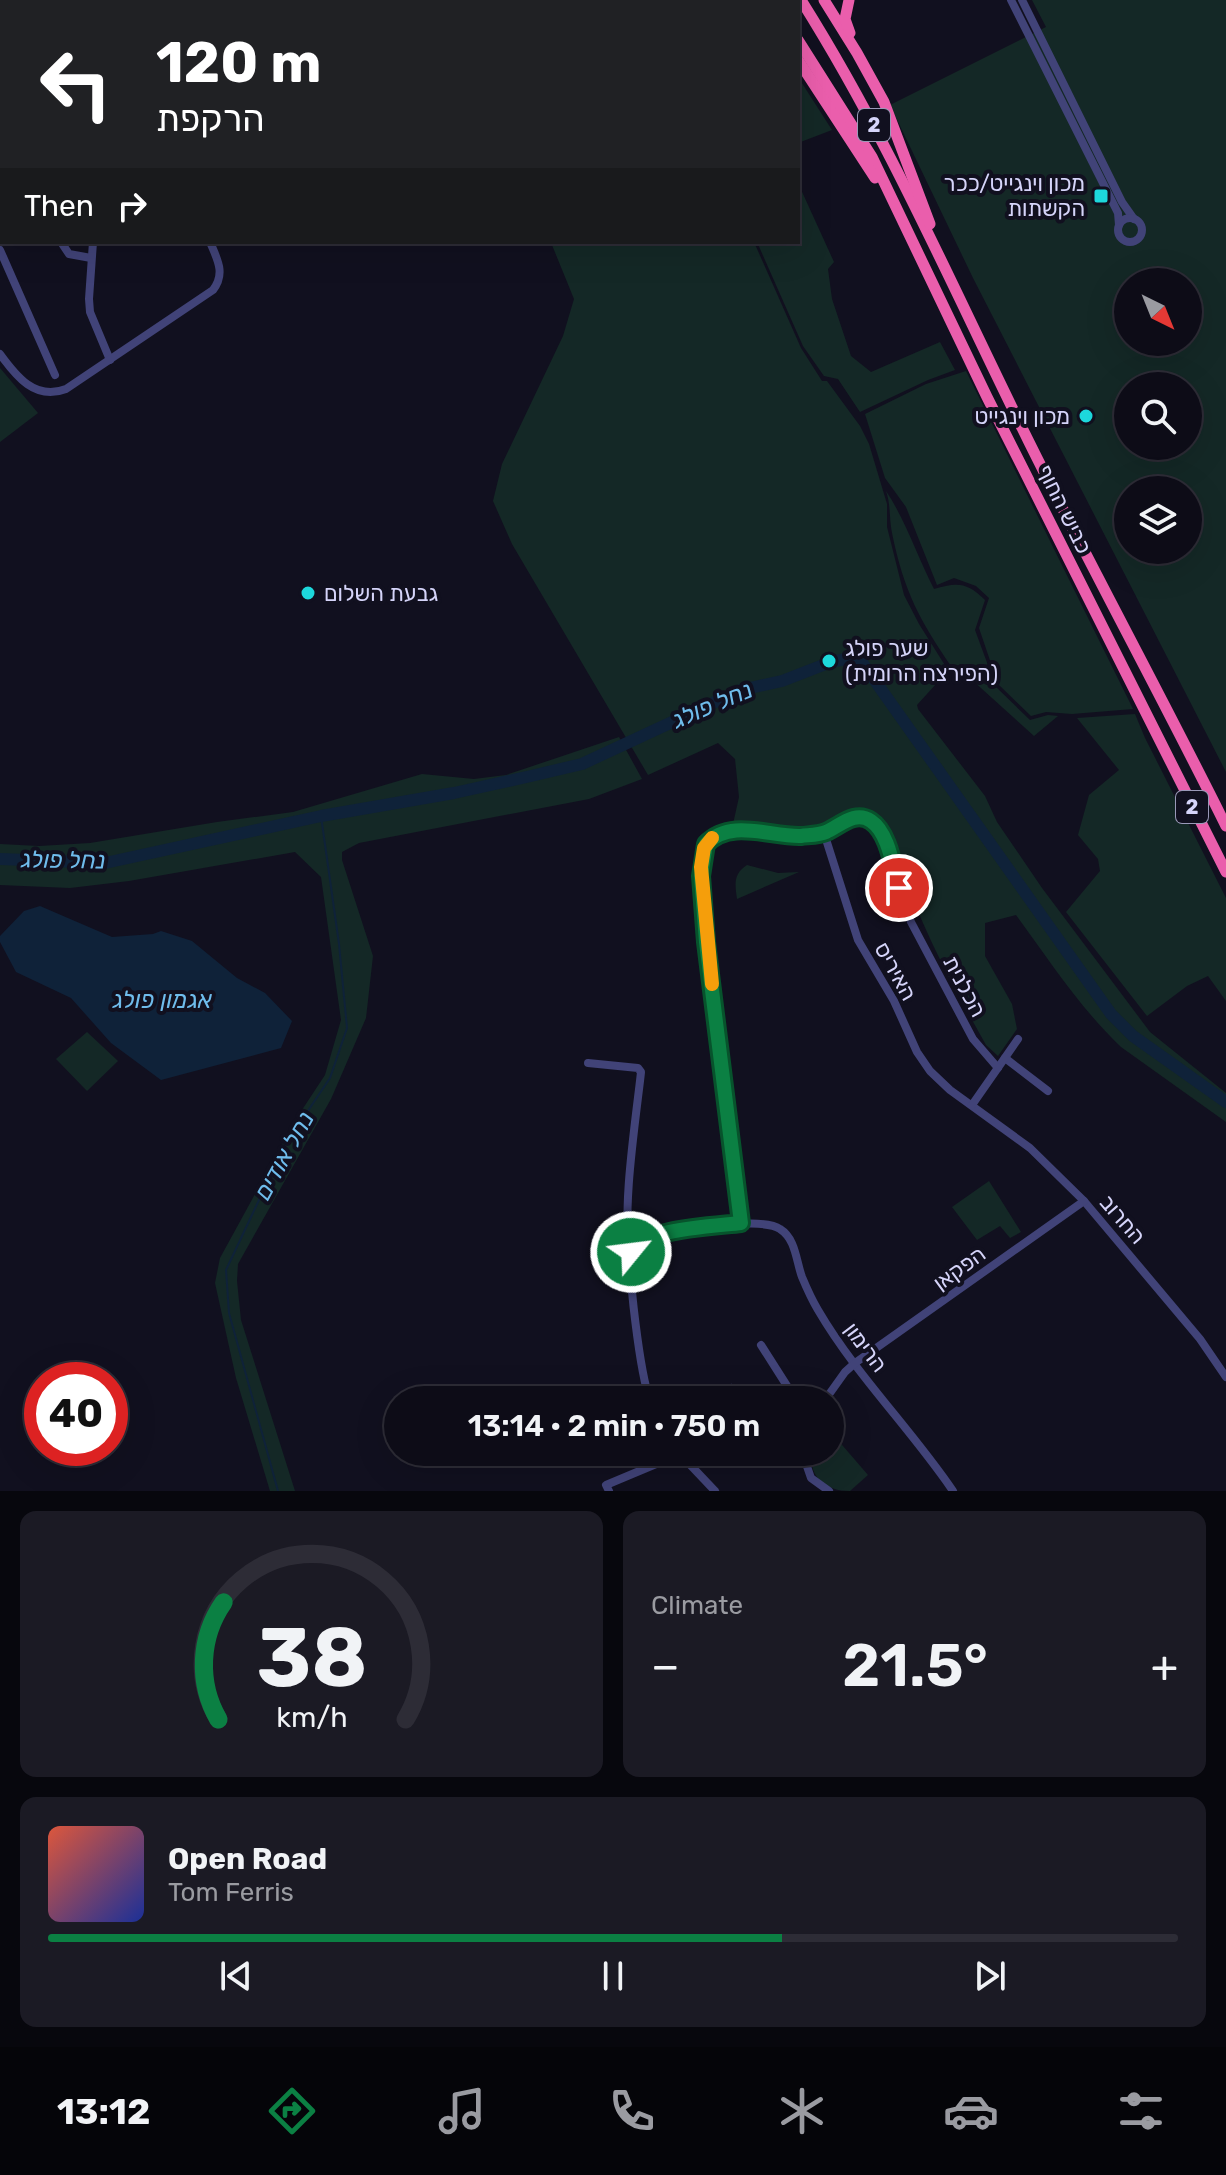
<!DOCTYPE html>
<meta charset="utf-8">
<style>
body{margin:0;font-family:Rubik,Heebo,sans-serif;background:#1b1a24;color:#f1f3f6;height:100vh;display:flex;flex-direction:column;font-size:30px;white-space:nowrap}
*{box-sizing:border-box;margin:0}
p{font-size:26px;color:#9a9ba1}
.icon{flex:none;width:44px;height:44px;fill:none;stroke:currentColor;stroke-width:2;stroke-linecap:round;stroke-linejoin:round}
.map{position:relative;height:1491px;overflow:hidden}
.drawer{display:flex;flex-direction:column;gap:20px;padding:20px;background:#07070d;flex:1}
.drawer>*{flex:none}
.top-card{position:absolute;left:0px;top:0px;width:800px;height:244px;box-shadow:0 8px 32px #0002,0 0 0 2px #2d2c36;background:#202124;color:#fff;overflow:hidden}
.needle{width:52px;rotate:137deg}
.buttons{position:absolute;left:1114px;top:268px;display:grid;gap:16px}
.buttons a{display:grid;place-items:center;width:88px;height:88px;border-radius:50%;background:#0d0c17;box-shadow:0 8px 32px #0002,0 0 0 2px #2d2c36;font-size:40px}
.speed{position:absolute;left:24px;top:1362px;display:flex;gap:16px;font-size:40px;font-weight:700;text-align:center}
.speed>*{display:grid;place-content:center;width:104px;height:104px;border-radius:50%;background:#0d0c17;box-shadow:0 8px 32px #0002,0 0 0 2px #2d2c36;line-height:1}
.speed .limit{border:12px solid #d22;background:#fff;color:#111}
.pin{position:absolute;display:grid;place-items:center;width:68px;height:68px;color:#fff;margin:-34px;border:4px solid #fff;border-radius:50%;box-shadow:0 2px 8px #0007}
.me{position:absolute;width:88px;margin:-44px;rotate:61deg;stroke-linejoin:round;filter:drop-shadow(0 0 6px #0008)}
.turn{display:flex;align-items:center;gap:28px;height:168px;padding:0 24px;font-size:36px}
.turn .icon{width:104px;height:104px;stroke-width:2.5}
.turn b{display:block;font-size:56px;line-height:68px}
.then{display:flex;align-items:center;height:76px;padding:0 24px;background:#0003;gap:16px;font-size:30px}
.big{font-size:60px;font-weight:600;line-height:1.1}
.drawer .card{flex:1;display:flex;flex-direction:column;justify-content:center;gap:12px;min-width:0;padding:0 28px;border-radius:16px;background:#1b1a24}
.drawer .dial{align-items:center;gap:0}
.dial svg{height:208px;overflow:visible;fill:none;stroke:#2d2c36;stroke-width:7;stroke-linecap:round;text-anchor:middle}
.dial text{fill:#f1f3f6;stroke:none}
.song{display:flex;align-items:center;gap:24px}
.cover{width:96px;height:96px;border-radius:12px;background:linear-gradient(135deg,hsl(10 70% 55%),hsl(230 70% 35%))}
.played{height:8px;border-radius:4px;background:linear-gradient(90deg,#0b8043 65%,#2d2c36 65%)}
.keys{display:flex;justify-content:space-around;direction:ltr}
.heat{display:flex;justify-content:space-between;align-items:center;font-size:44px;direction:ltr}
.drawer .tiles{flex:1;display:grid;gap:20px;grid-template-columns:1fr 1fr}
.card:last-child{grid-column:span 2}
.trip{position:absolute;left:384px;top:1386px;width:460px;height:80px;border-radius:40px;background:#0d0c17;box-shadow:0 8px 32px #0002,0 0 0 2px #2d2c36;font-weight:600;line-height:80px;text-align:center}
.dock{display:flex;height:128px;justify-content:space-around;align-items:center;background:#050509;color:#9a9ba1}
.dock .icon{width:56px;height:56px}
.dock .selected{color:#0b8043}
.dock b{font-size:36px;color:#f1f3f6}
.map>svg:first-child{display:block}
.green{fill:#142826;fill-rule:evenodd}
.water{fill:#0f2239}
.lines{fill:none;stroke-linecap:round;stroke-linejoin:round}
.stream{stroke:#0f2239;stroke-width:2}
.river{stroke:#0f2239;stroke-width:12}
.minor{stroke:#414378;stroke-width:8}
.highway{stroke:#ea5eac;stroke-width:11}
.route-casing{stroke:#07532c;stroke-width:20}
.route{stroke:#0b8043;stroke-width:14}
.slow{stroke:#f59e0b;stroke-width:14}
.poi-dot{fill:#1dd8dc;stroke:#11101f;stroke-width:3}
.labels{text-anchor:middle;stroke-width:8;stroke-linejoin:round;paint-order:stroke}
.shield{fill:#11101f;stroke:#9a99b8;stroke-width:2}
.shield-label{font-size:20px;font-weight:bold;fill:#d5d4f9}
.poi-label{font-size:22px;fill:#d5d4f9;stroke:#11101f;text-anchor:end}
.street-label{font-size:22px;fill:#d5d4f9;stroke:#11101f}
.water-label{font-size:24px;font-style:italic;fill:#6fbcec;stroke:#11101f}
</style>
<div class="map">
<svg width="1226" height="1491" viewBox="0 0 1226 1491">
<rect width="100%" height="100%" fill="#11101f"/>
<g class="green">
<path d="M1032 0H1226V772L973 278 890 105 1046 27ZM1128 282H1188V342H1128ZM1128 386H1188V446H1128ZM1128 490H1188V550H1128Z"/>
<polygon points="798,77 832,130 798,143"/>
<polygon points="798,183 834,262 828,269 832,299 851,356 871,372 940,342 955,370 928,380 860,412 838,379 824,376 803,346 757,242 798,242"/>
<path d="M555 242H754L801 348 822 381H827L860 426 869 444 887 504V527L904 595 919 624 946 667 932 679 936 684 917 705 918 709 985 796 997 822 1042 888 1150 1032 1226 1093V1122L1121 1047C1080 1008 1049 960 1016 915L985 923V956L1012 1004 1017 1029 998 1056 986 1045C953 986 921 928 900 863 895 847 893 825 875 817 859 811 840 826 823 830 792 837 764 824 733 824L739 797 735 759 718 743 648 775 512 544 493 501 502 464 563 336 574 299 552 245Z"/>
<polygon points="0,368 38,413 0,442"/>
<polygon points="966,371 1133,709 1072,714 1046,712 1031,716 998,684 979,628 989,598 976,586 954,578 937,585 906,507 885,478 865,414 926,384"/>
<path d="M886 491C906 521 917 556 934 589 957 582 967 582 985 600L975 630 996 687 1030 720 1048 715 1058 716 1034 736 961 670 953 669C920 621 904 592 892 533 889 519 891 505 886 491Z"/>
<polygon points="1135,714 1145,738 1226,898 1226,1001 1208,976 1187,986 1147,1016 1066,912 1100,871 1098,859 1078,835 1089,795 1119,770 1077,718"/>
<polygon points="619,737 642,779 589,799 359,843 342,852 342,860 373,956 366,1018 331,1099 238,1264 237,1281 241,1320 295,1491 270,1491 236,1378 215,1283 220,1258 296,1119 325,1075 341,1020 321,877 295,852 129,881 70,888 0,885 0,844 39,846 90,843 217,822 293,812 422,774 474,779 506,775"/>
<path d="M747 865 778 873 799 872 737 899C735 884 733 874 747 865Z"/>
<polygon points="87,1032 118,1061 87,1091 56,1059"/>
<polygon points="989,1181 1021,1232 1010,1238 1000,1226 977,1240 952,1207"/>
<path d="M830 1431 868 1475 850 1491C826 1491 809 1478 811 1452H830Z"/>
</g>
<polygon class="water" points="40,906 112,937 153,934 161,931 192,941 237,978 265,993 292,1021 281,1048 161,1080 111,1043 71,998 16,972 0,942 0,936 24,911"/>
<g class="lines">
<polyline class="stream" points="278,1491 229,1313 226,1270 285,1145 330,1078 347,1028 339,944 321,816"/>
<polyline class="river" points="0,859 105,863 321,816 454,793 531,776 582,764 741,690 782,681 831,662 851,658 861,661 1111,1014 1133,1036 1226,1102"/>
<g class="minor">
<polyline points="110,0 111,2"/>
<polyline points="194,0 195,2"/>
<polyline points="1011,0 1118,213 1119,225"/>
<polyline points="1022,0 1122,202 1134,219"/>
<polyline points="215,2 218,0"/>
<polyline points="0,206 2,204"/>
<circle cx="1130" cy="230" r="12"/>
<polyline points="61,242 69,254 91,258"/>
<polyline points="93,242 89,299 90,312 110,360"/>
<polyline points="0,250 55,375"/>
<path d="M0 354C16 376 35 401 66 389L213 290C226 273 217 259 210 242"/>
<polyline points="824,833 858,940 894,1001 917,1052 930,1071 950,1090 1030,1148 1084,1201 1200,1339 1226,1377"/>
<polyline points="1005,1058 1048,1091"/>
<path d="M588 1063 638 1068 641 1072C638 1103 619 1226 632 1246"/>
<polyline points="972,1105 1018,1039"/>
<path d="M741 1223 701 884C696 796 769 845 821 833 846 827 857 802 880 830L911 922 973 1039 998 1068"/>
<path d="M632 1246C650 1230 760 1215 780 1229 796 1239 796 1261 802 1277 807 1289 812 1300 818 1310 856 1375 911 1429 953 1491"/>
<path d="M632 1246C626 1267 641 1377 650 1400"/>
<polyline points="761,1345 796,1400"/>
<polyline points="731,1388 736,1400"/>
<polyline points="825,1400 845,1372 855,1363 1084,1201"/>
<polyline points="782,1452 793,1458 803,1457"/>
<polyline points="802,1452 811,1478 829,1491"/>
<polyline points="679,1453 715,1491"/>
<polyline points="609,1491 606,1485 680,1454"/>
</g>
<g class="highway">
<polyline points="754,0 756,2"/>
<polyline points="772,0 773,2"/>
<path d="M801 0C890 141 955 293 1029 442 1093 571 1162 697 1226 826"/>
<polyline points="824,0 857,53 884,102 930,224"/>
<polyline points="849,0 845,19 850,33"/>
<polyline points="798,40 872,157 987,397 1226,872"/>
<polyline points="798,60 875,178"/>
</g>
</g>
<g class="lines">
<g class="route-casing">
<path id="route" d="M631 1252C638 1229 718 1226 741 1223L706 942 701 876 706 844C731 818 770 837 801 836 809 835 819 835 826 832 840 826 855 810 871 821 889 833 893 868 899 888"/>
</g>
<use href="#route" class="route"/>
<polyline class="slow" points="712,984 701,867 704,848 712,838"/>
</g>
<g class="poi-dot">
<rect x="1093" y="188" width="16" height="16" rx="4"/>
<circle cx="1086" cy="416" r="8"/>
<circle cx="308" cy="593" r="8"/>
<circle cx="829" cy="661" r="8"/>
</g>
<g class="labels">
<g class="shield">
<rect x="858" y="109" width="32" height="32" rx="6"/>
<rect x="1176" y="791" width="32" height="32" rx="6"/>
</g>
<g class="shield-label">
<text x="874" y="132">2</text>
<text x="1192" y="814">2</text>
</g>
<g class="poi-label">
<text x="1085" y="191">מכון וינגייט/ככר<tspan x="1085" dy="25">הקשתות</tspan></text>
<text x="1070" y="424">מכון וינגייט</text>
<text x="324" y="601" text-anchor="start">גבעת השלום</text>
<text x="845" y="656" text-anchor="start">שער פולג<tspan x="845" dy="25">(הפירצה הרומית)</tspan></text>
</g>
<g class="street-label">
<text transform="translate(1065 509) rotate(64)" y="8">כביש החוף</text>
<text transform="translate(896 971) rotate(61)" y="8">האיריס</text>
<text transform="translate(965 986) rotate(62)" y="8">הכלנית</text>
<text transform="translate(1123 1219) rotate(49)" y="8">החרוב</text>
<text transform="translate(959 1268) rotate(-36)" y="8">הפקאן</text>
<text transform="translate(866 1347) rotate(53)" y="8">הרימון</text>
</g>
<g class="water-label">
<text transform="translate(712 705) rotate(-23)" y="8">נחל פולג</text>
<text transform="translate(63 860) rotate(1)" y="8">נחל פולג</text>
<text x="162" y="1008">אגמון פולג</text>
<text transform="translate(284 1156) rotate(-61)" y="8">נחל אודים</text>
</g>
</g>
</svg>
<div class="buttons">
<a><svg class="needle" viewBox="-14 -14 28 28"><path d="M0-13l5 13h-10z" fill="#e53935"/><path d="M0 13l5-13h-10z" fill="#9a9ba1"/></svg></a>
<a><svg class="icon" aria-label="search" viewBox="0 0 24 24"><circle cx="10" cy="10" r="6"/><path d="M15 15l6 6"/></svg></a>
<a><svg class="icon" aria-label="layers" viewBox="0 0 24 24"><path d="M12 4l9 5-9 5-9-5zM3 14l9 5 9-5"/></svg></a>
</div>
<div class="speed"><div class="limit">40</div></div>
<div class="pin" style="left:899px;top:888px;background:#d93025"><svg class="icon" aria-label="arrive" viewBox="0 0 24 24"><path d="M6 21V4h12l-3 4 3 4H6"/></svg></div>
<svg class="me" style="left:631px;top:1252px" viewBox="-20 -20 40 40"><circle r="17" fill="#0b8043" stroke="#fff" stroke-width="3"/><path d="M0-11L8 9 0 5-8 9z" fill="#fff"/></svg>
<div class="trip">13:14 · 2 min · 750 m</div>
<div class="top-card">
<div class="turn"><svg class="icon" aria-label="left" viewBox="0 0 24 24"><path d="M17 20v-9H6M10 6l-5 5 5 5"/></svg><div><b>120 m</b>הרקפת</div></div>
<div class="then">Then<svg class="icon" aria-label="right" viewBox="0 0 24 24"><path d="M7 20v-9h11M14 6l5 5-5 5"/></svg></div>
</div>
</div>
<section class="drawer">
<div class="tiles">
<div class="card dial"><svg viewBox="0 0 100 80">
<path d="M14 69A42 42 0 1 1 86 69"/>
<path d="M14 69A42 42 0 0 1 16 24" stroke="#0b8043"/>
<text x="50" y="56" font-size="32" font-weight="700">38</text>
<text x="50" y="72" font-size="11">km/h</text>
</svg></div>
<div class="card"><p>Climate</p>
<div class="heat"><a>−</a><b class="big">21.5°</b><a>+</a></div>
</div>
<div class="card">
<div class="song"><i class="cover"></i><div><b>Open Road</b><p>Tom Ferris</p></div></div>
<div class="played"></div>
<div class="keys"><svg class="icon" aria-label="previous" viewBox="0 0 24 24"><path d="M18 5L8 12l10 7zM5 5v14"/></svg><svg class="icon" aria-label="pause" viewBox="0 0 24 24"><path d="M8 5v14M16 5v14"/></svg><svg class="icon" aria-label="next" viewBox="0 0 24 24"><path d="M6 5l10 7-10 7zM19 5v14"/></svg></div>
</div>
</div>
</section>
<nav class="dock">
<b>13:12</b>
<svg class="icon selected" aria-label="directions" viewBox="0 0 24 24"><path d="M12 3l9 9-9 9-9-9zM9 14v-3h6M13 9l2 2-2 2"/></svg>
<svg class="icon" aria-label="music" viewBox="0 0 24 24"><path d="M9 18V5l10-2v13"/><circle cx="6" cy="18" r="3"/><circle cx="16" cy="16" r="3"/></svg>
<svg class="icon" aria-label="phone" viewBox="0 0 24 24"><path d="M5 4h4l2 5-3 2q2 4 5 5l2-3 5 2v4C11 20 4 13 5 4z"/></svg>
<svg class="icon" aria-label="climate" viewBox="0 0 24 24"><path d="M12 3v18M4 7l16 10M4 17L20 7"/></svg>
<svg class="icon" aria-label="car" viewBox="0 0 24 24"><path d="M5 17H2v-5l4-1 3-4h7l3 4 3 1v5h-3M9 17h6M6 11h13"/><circle cx="7" cy="17" r="2"/><circle cx="17" cy="17" r="2"/></svg>
<svg class="icon" aria-label="filters" viewBox="0 0 24 24"><path d="M4 7h16M4 17h16"/><circle cx="9" cy="7" r="2"/><circle cx="15" cy="17" r="2"/></svg>
</nav>
